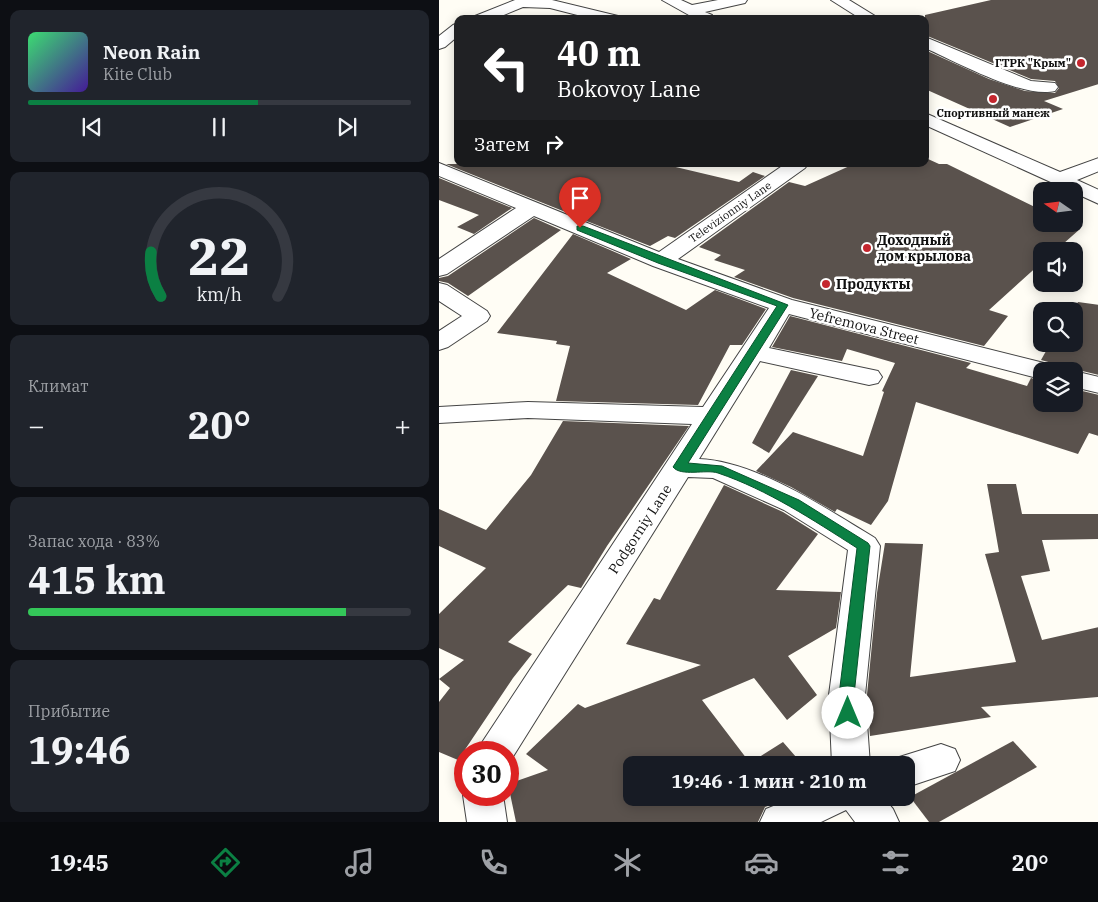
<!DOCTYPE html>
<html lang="ru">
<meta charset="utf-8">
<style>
body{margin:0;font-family:"IBM Plex Serif",serif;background:#20242c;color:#f1f3f6;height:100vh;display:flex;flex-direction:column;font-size:19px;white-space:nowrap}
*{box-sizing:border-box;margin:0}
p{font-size:16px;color:#9ea1a6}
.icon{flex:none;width:28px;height:28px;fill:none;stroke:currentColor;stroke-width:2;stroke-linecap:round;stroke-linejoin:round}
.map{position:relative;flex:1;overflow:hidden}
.side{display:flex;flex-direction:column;gap:10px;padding:10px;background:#0d0f14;width:439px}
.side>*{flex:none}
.top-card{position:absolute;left:15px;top:15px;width:475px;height:152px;border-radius:10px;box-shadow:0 2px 12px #0003;background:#202124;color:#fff;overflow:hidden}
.needle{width:32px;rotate:284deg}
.tools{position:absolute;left:594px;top:182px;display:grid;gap:10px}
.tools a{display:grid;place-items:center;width:50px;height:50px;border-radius:10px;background:#171b24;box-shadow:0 2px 12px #0003;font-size:25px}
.speed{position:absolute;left:15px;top:741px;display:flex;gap:10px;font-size:25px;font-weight:700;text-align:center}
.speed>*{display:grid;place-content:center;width:65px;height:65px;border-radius:50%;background:#171b24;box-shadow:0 2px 12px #0003;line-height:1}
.speed .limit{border:8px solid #d22;background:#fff;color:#111}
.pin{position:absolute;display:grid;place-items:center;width:42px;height:42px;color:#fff;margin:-51px -21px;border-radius:50% 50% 50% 0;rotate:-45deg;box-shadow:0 0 5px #0007}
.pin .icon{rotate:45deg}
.me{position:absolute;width:55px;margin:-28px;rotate:0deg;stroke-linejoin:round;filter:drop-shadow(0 0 4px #0008)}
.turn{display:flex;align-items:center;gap:18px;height:105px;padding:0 20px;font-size:22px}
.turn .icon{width:65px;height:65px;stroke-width:2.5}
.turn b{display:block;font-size:35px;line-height:42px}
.then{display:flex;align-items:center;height:48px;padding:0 20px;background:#0003;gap:10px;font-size:19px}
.big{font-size:38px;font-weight:700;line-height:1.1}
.side .tile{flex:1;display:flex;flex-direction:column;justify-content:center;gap:8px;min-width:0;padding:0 18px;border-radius:10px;background:#20242c}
.side .dial{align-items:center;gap:0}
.dial svg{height:130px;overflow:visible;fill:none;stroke:#363941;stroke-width:7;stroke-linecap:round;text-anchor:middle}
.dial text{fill:#f1f3f6;stroke:none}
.song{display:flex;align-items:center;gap:15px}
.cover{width:60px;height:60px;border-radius:8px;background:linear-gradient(135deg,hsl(140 70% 55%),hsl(260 70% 35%))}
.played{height:5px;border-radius:2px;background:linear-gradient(90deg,#0b8043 60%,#363941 60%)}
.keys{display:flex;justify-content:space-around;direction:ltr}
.heat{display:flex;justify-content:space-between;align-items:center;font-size:28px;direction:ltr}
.charge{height:8px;border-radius:4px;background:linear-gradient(90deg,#34c759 83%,#363941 0)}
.trip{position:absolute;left:184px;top:756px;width:292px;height:50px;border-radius:10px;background:#171b24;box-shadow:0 2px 12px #0003;font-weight:700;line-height:50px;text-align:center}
.menu{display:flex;height:80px;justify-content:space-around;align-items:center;background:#090b0e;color:#9ea1a6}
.menu .icon{width:35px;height:35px}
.menu .current{color:#0b8043}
.menu b{font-size:22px;color:#f1f3f6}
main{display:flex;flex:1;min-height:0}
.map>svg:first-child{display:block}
.building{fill:#5a524d}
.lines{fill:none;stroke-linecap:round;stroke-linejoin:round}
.minor-casing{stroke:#444;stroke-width:2}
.minor{fill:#fff;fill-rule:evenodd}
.route{fill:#0b8043;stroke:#07532c}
.poi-dot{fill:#c4262e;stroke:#fff;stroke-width:2}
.labels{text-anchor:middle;stroke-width:5;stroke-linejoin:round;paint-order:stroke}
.far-poi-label{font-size:11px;font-weight:bold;fill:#111;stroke:#fff;text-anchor:end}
.far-street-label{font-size:11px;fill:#111;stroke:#fff}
.poi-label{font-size:14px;font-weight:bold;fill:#111;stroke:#fff;text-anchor:start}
.street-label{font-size:14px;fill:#111;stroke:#fff}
</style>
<main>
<section class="side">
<div class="tile">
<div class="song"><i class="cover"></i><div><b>Neon Rain</b><p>Kite Club</p></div></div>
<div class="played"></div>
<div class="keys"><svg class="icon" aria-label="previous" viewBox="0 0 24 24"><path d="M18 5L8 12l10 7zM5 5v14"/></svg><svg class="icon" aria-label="pause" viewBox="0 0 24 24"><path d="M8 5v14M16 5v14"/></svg><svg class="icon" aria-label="next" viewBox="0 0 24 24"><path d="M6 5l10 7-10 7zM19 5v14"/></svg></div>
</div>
<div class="tile dial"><svg viewBox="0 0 100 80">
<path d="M14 69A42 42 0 1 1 86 69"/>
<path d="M14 69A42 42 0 0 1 8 42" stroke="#0b8043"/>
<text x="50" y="56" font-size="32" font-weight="700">22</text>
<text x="50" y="72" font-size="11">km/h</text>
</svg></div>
<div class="tile"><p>Климат</p>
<div class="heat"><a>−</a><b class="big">20°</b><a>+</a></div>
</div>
<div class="tile"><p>Запас хода · 83%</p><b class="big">415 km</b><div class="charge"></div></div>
<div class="tile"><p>Прибытие</p><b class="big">19:46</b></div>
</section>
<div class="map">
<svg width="660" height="822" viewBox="0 0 660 822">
<rect width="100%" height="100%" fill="#fffdf5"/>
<g class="building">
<polygon points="552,0 660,0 660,84 605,101 624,109 571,127 486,89 486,50 550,79 586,91 616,93 620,88 616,81 592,79 486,35 486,15"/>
<polygon points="489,159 500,164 508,164 602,210 602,224 631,224 641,229 616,251 602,251 602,263 550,310 569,316 545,346 354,298 295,277 306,270 275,260 282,255 260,247 350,182 366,186 415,164 486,164 486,160"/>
<polygon points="7,164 224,164 300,182 314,172 326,176 236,238 229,236 211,246 145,220 155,206 139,217"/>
<polygon points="0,178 73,208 35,234 18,227 40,215 0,200"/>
<polygon points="95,218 122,230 29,296 9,283 0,281 0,278 9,276"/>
<polygon points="134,234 192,259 168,273 247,310 276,290 327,309 303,345 291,345 259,405 117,401 131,346 117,344 118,341 58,333"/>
<polygon points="639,302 660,305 660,375 635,369 633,371 619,371 613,363 602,360 611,344 635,344 635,311 633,311"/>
<polygon points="351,316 532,363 527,368 588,386 592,378 602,381 602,404 635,404 635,389 660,395 660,436 650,433 639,454 477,402 449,501 432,525 398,509 396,512 352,487 317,471 354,432 424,456 445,392 443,391 456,363 408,349 403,361 333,347"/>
<polygon points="352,370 379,376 330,453 313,443"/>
<polygon points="124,421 250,426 168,546 142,588 129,585 69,642 93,654 74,678 19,760 0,752 0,702 11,688 0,679 25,660 0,648 0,614 47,568 0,546 0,509 47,530 92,475"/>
<polygon points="548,484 577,484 583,514 660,514 660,539 603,540 611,571 582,576 603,640 660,627 660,697 542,707 552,717 431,736 428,695 438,593 446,543 484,544 471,677 577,662 546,554 560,552"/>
<polygon points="285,485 344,512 379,534 337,590 402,592 397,628 349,656 378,695 348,720 315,678 263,700 311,763 344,742 364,765 192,765 192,798 350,798 326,807 319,822 77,822 69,784 109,770 87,754 139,704 146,708 262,665 187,644 215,598 221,600"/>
<polygon points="574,741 598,767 500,822 490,822 471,797"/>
</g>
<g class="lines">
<g class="minor-casing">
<g id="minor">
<polygon points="76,0 113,0 179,16 181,19 154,19 111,8 84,7 55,19 34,19 36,16"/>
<polygon points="223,0 242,0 253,5 279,0 308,0 306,3 266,12 273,15 275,19 257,19"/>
<polygon points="392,0 410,0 441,19 422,19"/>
<polygon points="19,23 19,36 6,47 0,49 0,36 14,25"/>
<path d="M486 37 592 81 616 83 619 87 616 91C584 99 518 62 486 48Z"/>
<polygon points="486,113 621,172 660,158 660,171 638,180 660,190 660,204 486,125"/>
<path d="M0 163 220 252 346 164H369L366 168 239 259 353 300 613 365 617 371H602V379L350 314 330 348 439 371 443 377 439 383 430 385 321 361 260 459C317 461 388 509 436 538L441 546 426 695 431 765H393L390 695 409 550 345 510 274 478 249 477 70 763 69 764V752H38L44 741 253 424 89 418 0 423V407L89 402 264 407 330 308 214 266 95 216 8 274 0 276V259L77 208 0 176Z"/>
<polygon points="0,283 8,285 48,311 51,316 48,321 9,347 0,350 0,331 23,316 0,301"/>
<polygon points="635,371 660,377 660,393 635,387"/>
<polygon points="502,744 516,749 521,760 516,771 468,787 468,765 452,765 454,759"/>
<polygon points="26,791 26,795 64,795 68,822 28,822 24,795"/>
<polygon points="354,798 445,798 454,809 460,822 416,822 407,810 382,822 321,822 327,809"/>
</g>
</g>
<use href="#minor" class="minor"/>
</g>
<path class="route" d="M138 226H144L349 305 249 463 283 466 360 500 429 543 431 546 415 695 417 713 414 717 409 719 403 717 400 695 418 548C374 520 329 490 279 473 267 469 242 477 234 467L338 306 219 263 138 230Z"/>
<g class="poi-dot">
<circle cx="642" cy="63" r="5"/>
<circle cx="554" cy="99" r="5"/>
<circle cx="428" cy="248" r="5"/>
<circle cx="387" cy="284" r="5"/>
</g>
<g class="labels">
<g class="far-poi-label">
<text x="632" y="67">ГТРК "Крым"</text>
<text x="554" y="117" text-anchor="middle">Спортивный манеж</text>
</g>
<g class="far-street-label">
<text transform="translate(291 212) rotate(-35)" y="4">Televizionniy Lane</text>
</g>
<g class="poi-label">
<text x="438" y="245">Доходный<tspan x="438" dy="16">дом крылова</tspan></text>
<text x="397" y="289">Продукты</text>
</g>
<g class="street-label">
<text transform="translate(425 326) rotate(14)" y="5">Yefremova Street</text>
<text transform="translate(201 529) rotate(-57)" y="5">Podgorniy Lane</text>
</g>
</g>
</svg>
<div class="tools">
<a><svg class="needle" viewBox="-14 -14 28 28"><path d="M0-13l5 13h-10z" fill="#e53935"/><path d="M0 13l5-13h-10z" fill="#9ea1a6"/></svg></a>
<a><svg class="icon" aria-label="sound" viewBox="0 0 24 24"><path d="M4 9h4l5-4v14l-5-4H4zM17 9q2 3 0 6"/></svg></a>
<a><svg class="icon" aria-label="search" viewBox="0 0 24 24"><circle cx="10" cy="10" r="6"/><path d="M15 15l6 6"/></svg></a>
<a><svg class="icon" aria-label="layers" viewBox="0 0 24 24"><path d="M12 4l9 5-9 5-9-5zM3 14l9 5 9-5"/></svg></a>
</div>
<div class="speed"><div class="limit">30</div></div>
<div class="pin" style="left:141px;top:228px;background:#d93025"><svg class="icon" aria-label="arrive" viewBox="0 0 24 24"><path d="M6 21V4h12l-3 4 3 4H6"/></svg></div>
<svg class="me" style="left:409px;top:713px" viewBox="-20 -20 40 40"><circle r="19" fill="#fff"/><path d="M0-13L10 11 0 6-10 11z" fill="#0b8043"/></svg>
<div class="trip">19:46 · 1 мин · 210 m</div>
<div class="top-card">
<div class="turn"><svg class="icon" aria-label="left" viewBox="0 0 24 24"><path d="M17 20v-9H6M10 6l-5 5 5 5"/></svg><div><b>40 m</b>Bokovoy Lane</div></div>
<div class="then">Затем<svg class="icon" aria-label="right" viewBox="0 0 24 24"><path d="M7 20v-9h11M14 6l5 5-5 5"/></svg></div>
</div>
</div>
</main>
<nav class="menu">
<b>19:45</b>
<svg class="icon current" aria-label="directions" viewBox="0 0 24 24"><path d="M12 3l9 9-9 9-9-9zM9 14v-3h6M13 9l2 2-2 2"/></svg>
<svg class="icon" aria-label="music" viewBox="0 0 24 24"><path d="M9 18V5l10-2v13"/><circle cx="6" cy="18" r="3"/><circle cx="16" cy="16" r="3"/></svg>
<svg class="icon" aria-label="phone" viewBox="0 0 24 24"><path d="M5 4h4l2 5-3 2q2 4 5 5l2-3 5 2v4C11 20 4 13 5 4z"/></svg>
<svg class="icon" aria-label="climate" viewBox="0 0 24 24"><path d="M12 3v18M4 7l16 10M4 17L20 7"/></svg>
<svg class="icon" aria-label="car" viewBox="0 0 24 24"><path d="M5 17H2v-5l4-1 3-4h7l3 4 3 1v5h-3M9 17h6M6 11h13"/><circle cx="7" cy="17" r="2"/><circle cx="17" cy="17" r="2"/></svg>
<svg class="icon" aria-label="filters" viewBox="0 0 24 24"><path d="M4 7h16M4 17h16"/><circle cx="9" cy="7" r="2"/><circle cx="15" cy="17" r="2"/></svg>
<b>20°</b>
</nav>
